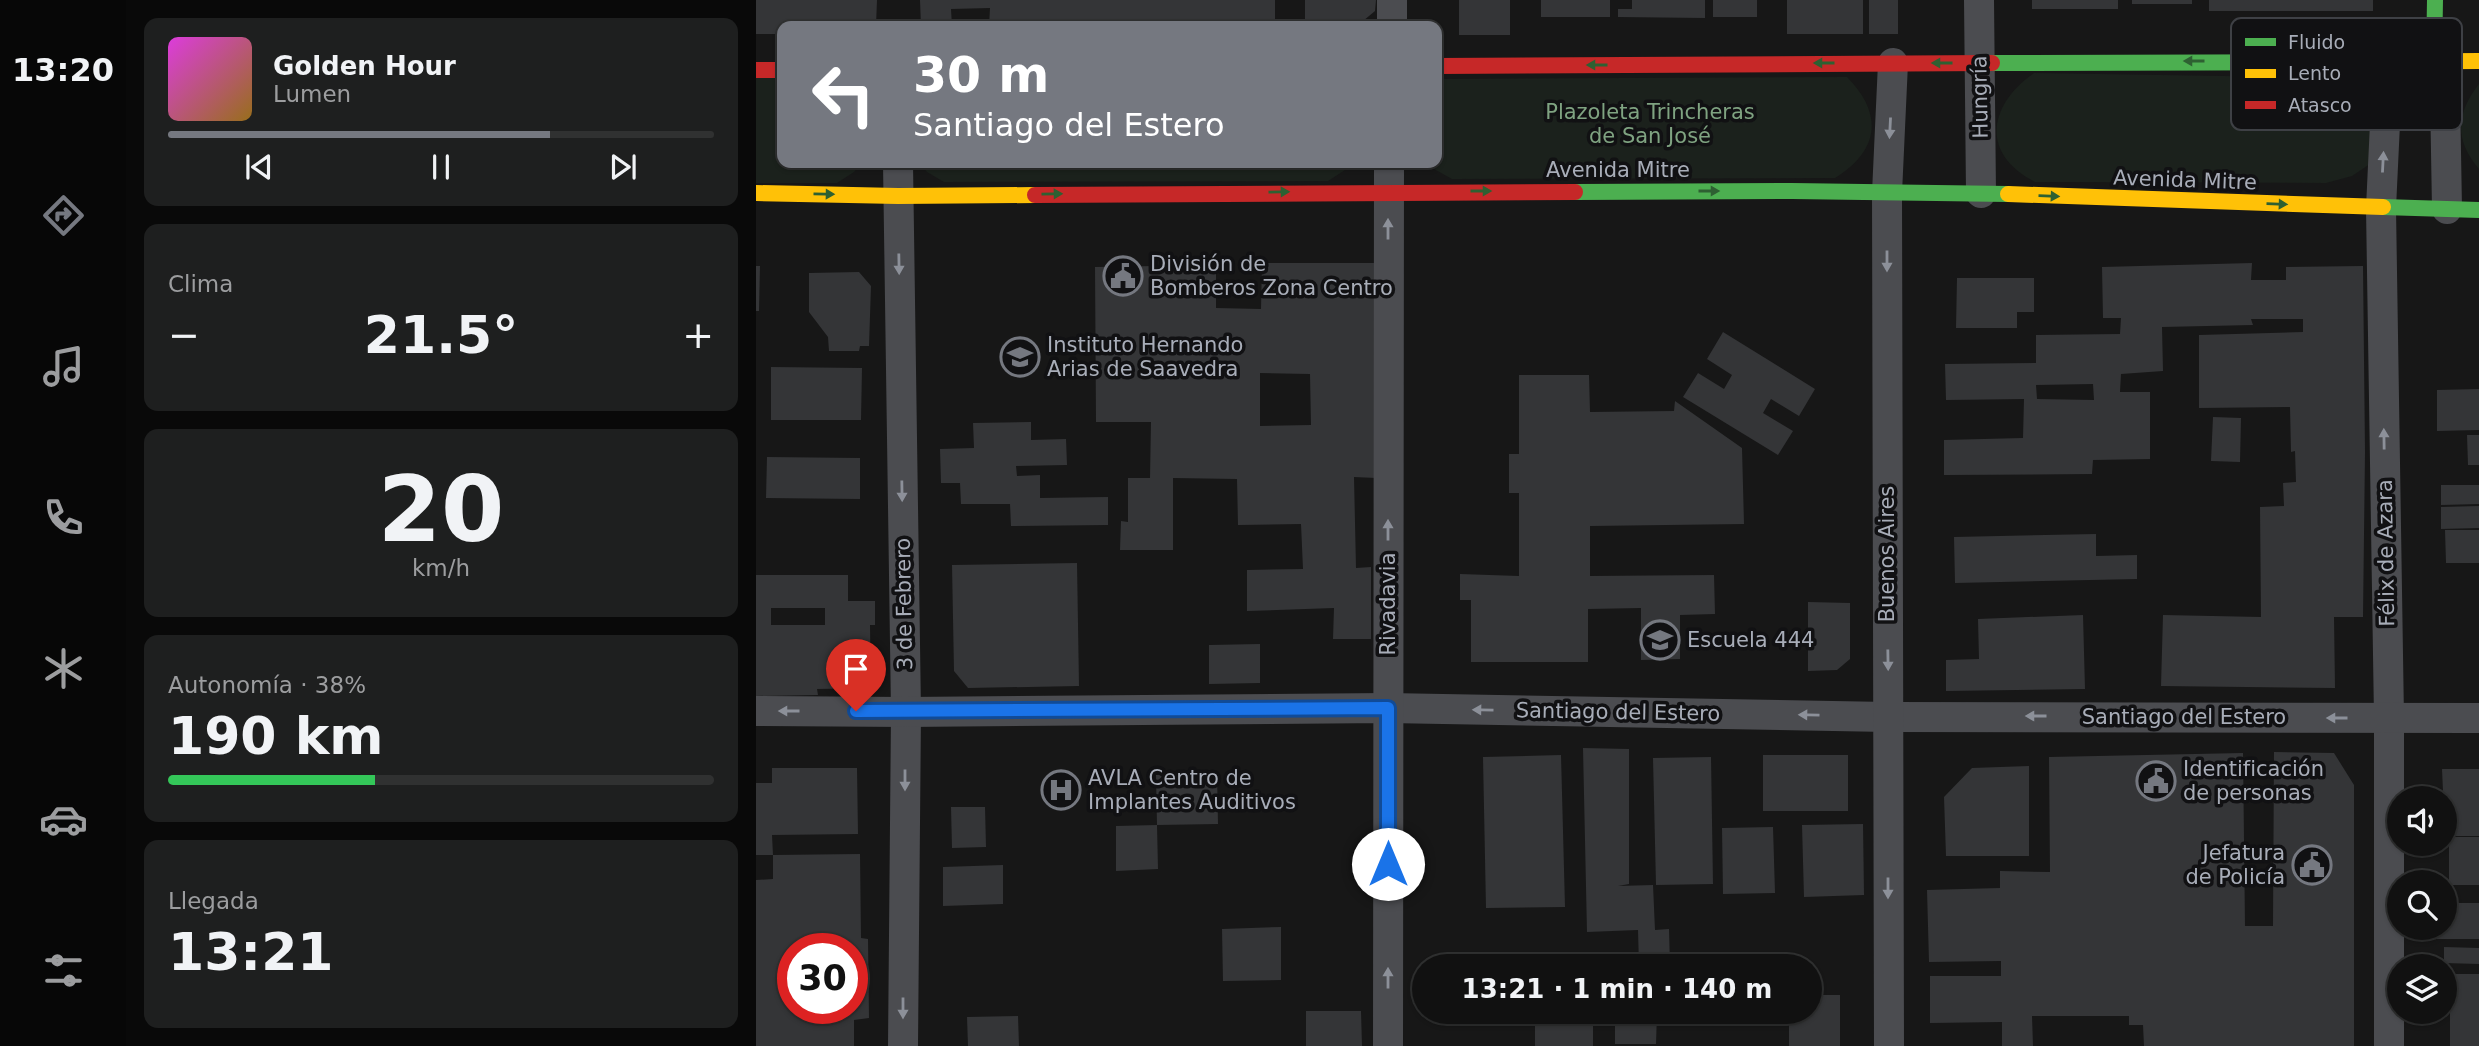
<!DOCTYPE html>
<html lang="es">
<meta charset="utf-8">
<style>
body{margin:0;font-family:"DejaVu Sans",sans-serif;background:#1e1f1f;color:#f1f3f6;height:100vh;display:flex;flex-direction:column;font-size:26px;white-space:nowrap}
*{box-sizing:border-box;margin:0}
p{font-size:23px;color:#9c9d9f}
.icon{flex:none;width:38px;height:38px;fill:none;stroke:currentColor;stroke-width:2;stroke-linecap:round;stroke-linejoin:round}
.map{position:relative;flex:1;overflow:hidden}
.sheet{display:flex;flex-direction:column;gap:18px;padding:18px;background:#090909;width:630px}
.sheet>*{flex:none}
.top-card{position:absolute;left:21px;top:21px;width:665px;height:147px;border-radius:14px;box-shadow:0 2px 5px #0004,0 0 0 2px #303131;background:#757880;color:#fff;overflow:hidden}
.tools{position:absolute;left:1631px;top:786px;display:grid;gap:14px}
.tools a{display:grid;place-items:center;width:70px;height:70px;border-radius:50%;background:#111;box-shadow:0 2px 5px #0004,0 0 0 2px #303131;font-size:35px}
.speed{position:absolute;left:21px;top:933px;display:flex;gap:14px;font-size:35px;font-weight:700;text-align:center}
.speed>*{display:grid;place-content:center;width:91px;height:91px;border-radius:50%;background:#111;box-shadow:0 2px 5px #0004,0 0 0 2px #303131;line-height:1}
.speed .limit{border:10px solid #d22;background:#fff;color:#111}
.pin{position:absolute;display:grid;place-items:center;width:60px;height:60px;color:#fff;margin:-72px -30px;border-radius:50% 50% 50% 0;rotate:-45deg;box-shadow:0 0 7px #0007}
.pin .icon{rotate:45deg}
.me{position:absolute;width:77px;margin:-38px;rotate:0deg;stroke-linejoin:round;filter:drop-shadow(0 0 5px #0008)}
.turn{display:flex;align-items:center;gap:24px;height:147px;padding:0 21px;font-size:32px}
.turn .icon{width:91px;height:91px;stroke-width:2.5}
.turn b{display:block;font-size:49px;line-height:60px}
.big{font-size:52px;font-weight:700;line-height:1.1}
.sheet .tile{flex:1;display:flex;flex-direction:column;justify-content:center;gap:10px;min-width:0;padding:0 24px;border-radius:14px;background:#1e1f1f}
.sheet .dial{align-items:center;gap:0}
.dial b{font-size:91px;line-height:1}
.song{display:flex;align-items:center;gap:21px}
.cover{width:84px;height:84px;border-radius:10px;background:linear-gradient(135deg,hsl(300 70% 55%),hsl(40 70% 35%))}
.played{height:7px;border-radius:4px;background:linear-gradient(90deg,#757880 70%,#303131 70%)}
.keys{display:flex;justify-content:space-around;direction:ltr}
.heat{display:flex;justify-content:space-between;align-items:center;font-size:38px;direction:ltr}
.charge{height:10px;border-radius:5px;background:linear-gradient(90deg,#34c759 38%,#303131 0)}
.trip{position:absolute;left:656px;top:954px;width:410px;height:70px;border-radius:35px;background:#111;box-shadow:0 2px 5px #0004,0 0 0 2px #303131;font-weight:700;line-height:70px;text-align:center}
main{display:flex;flex:1;min-height:0}
.tabs{display:flex;flex-direction:column;width:126px;justify-content:space-around;align-items:center;background:#070707;color:#9c9d9f}
.tabs .icon{width:49px;height:49px}
.tabs .active{color:#757880}
.tabs b{font-size:32px;color:#f1f3f6}
.map>svg:first-child{display:block}
.green{fill:#1b211c}
.building{fill:#343537;fill-rule:evenodd}
.lines{fill:none;stroke-linecap:round;stroke-linejoin:round}
.street{stroke:#4b4c50;stroke-width:30}
.fast{stroke:#4caf50;stroke-width:16}
.slow{stroke:#ffc107;stroke-width:16}
.jam{stroke:#c62828;stroke-width:16}
.oneway{fill:#2e6032}
.oneway2{fill:#8c9099}
.route-casing{stroke:#114b97;stroke-width:18}
.route{stroke:#1a73e8;stroke-width:12}
.labels{text-anchor:middle;stroke-width:7;stroke-linejoin:round;paint-order:stroke}
.street-label{font-size:21px;fill:#a8adb8;stroke:#111113}
.park-label{font-size:21px;fill:#7fa381;stroke:#111113}
.poi-label{font-size:21px;fill:#a8adb8;stroke:#111113;text-anchor:start}
.key{fill:#111113;stroke:#3e4045;stroke-width:2}
.key-label{font-size:19px;fill:#a8adb8}
</style>
<main>
<nav class="tabs">
<b>13:20</b>
<svg class="icon active" aria-label="directions" viewBox="0 0 24 24"><path d="M12 3l9 9-9 9-9-9zM9 14v-3h6M13 9l2 2-2 2"/></svg>
<svg class="icon" aria-label="music" viewBox="0 0 24 24"><path d="M9 18V5l10-2v13"/><circle cx="6" cy="18" r="3"/><circle cx="16" cy="16" r="3"/></svg>
<svg class="icon" aria-label="phone" viewBox="0 0 24 24"><path d="M5 4h4l2 5-3 2q2 4 5 5l2-3 5 2v4C11 20 4 13 5 4z"/></svg>
<svg class="icon" aria-label="climate" viewBox="0 0 24 24"><path d="M12 3v18M4 7l16 10M4 17L20 7"/></svg>
<svg class="icon" aria-label="car" viewBox="0 0 24 24"><path d="M5 17H2v-5l4-1 3-4h7l3 4 3 1v5h-3M9 17h6M6 11h13"/><circle cx="7" cy="17" r="2"/><circle cx="17" cy="17" r="2"/></svg>
<svg class="icon" aria-label="filters" viewBox="0 0 24 24"><path d="M4 7h16M4 17h16"/><circle cx="9" cy="7" r="2"/><circle cx="15" cy="17" r="2"/></svg>
</nav>
<section class="sheet">
<div class="tile">
<div class="song"><i class="cover"></i><div><b>Golden Hour</b><p>Lumen</p></div></div>
<div class="played"></div>
<div class="keys"><svg class="icon" aria-label="previous" viewBox="0 0 24 24"><path d="M18 5L8 12l10 7zM5 5v14"/></svg><svg class="icon" aria-label="pause" viewBox="0 0 24 24"><path d="M8 5v14M16 5v14"/></svg><svg class="icon" aria-label="next" viewBox="0 0 24 24"><path d="M6 5l10 7-10 7zM19 5v14"/></svg></div>
</div>
<div class="tile"><p>Clima</p>
<div class="heat"><a>−</a><b class="big">21.5°</b><a>+</a></div>
</div>
<div class="tile dial"><b>20</b><p>km/h</p></div>
<div class="tile"><p>Autonomía · 38%</p><b class="big">190 km</b><div class="charge"></div></div>
<div class="tile"><p>Llegada</p><b class="big">13:21</b></div>
</section>
<div class="map">
<svg width="1723" height="1046" viewBox="0 0 1723 1046">
<rect width="100%" height="100%" fill="#171717"/>
<g class="green">
<path d="M1278 73 1603 78 1616 91 1617 162 1596 176 1570 183 1279 182C1224 154 1232 105 1278 73Z"/>
<polygon points="0,74 26,74 26,163 106,163 98,172 81,183 0,183"/>
<path d="M1091 77C1128 114 1123 151 1079 178L696 179 678 169 673 163H681V79Z"/>
<path d="M1723 84V169C1698 140 1700 113 1723 84Z"/>
<polygon points="163,163 595,163 589,170 572,181 188,182 171,172"/>
</g>
<g class="building">
<polygon points="0,0 121,0 120,26 26,26 26,34 0,34"/>
<polygon points="164,0 519,0 519,26 233,26 234,8 195,9 196,26 165,26"/>
<polygon points="549,0 620,0 619,11 601,26 549,26"/>
<rect x="703" y="0" width="51" height="35"/>
<rect x="785" y="0" width="69" height="17"/>
<polygon points="876,0 949,0 949,18 862,17 862,9 876,9"/>
<rect x="957" y="0" width="44" height="17"/>
<rect x="1031" y="0" width="76" height="34"/>
<rect x="1113" y="0" width="29" height="34"/>
<rect x="1276" y="0" width="86" height="9"/>
<rect x="1376" y="0" width="60" height="4"/>
<rect x="1453" y="0" width="164" height="11"/>
<path d="M506 263H618L620 478 598 477 600 568 615 567V639H577L578 608 491 611V570L547 569 545 524 482 525 481 479 417 478V550H364L365 521 372 522V478H394L395 422H340L339 267 460 265V308L505 309ZM504 373 554 374 555 425 504 426Z"/>
<path d="M1496 263 1495 280H1530V267L1607 266 1609 452 1607 617H1578L1579 688 1405 686 1407 615 1505 617 1504 507 1528 506 1527 483 1540 482 1539 451 1535 452 1534 407 1443 408V335L1547 332V319H1495L1497 325 1406 327 1407 371 1365 374 1364 392H1394V459L1337 460 1336 474 1188 475V440L1267 438 1268 399 1190 400 1189 364 1280 363V335L1364 334 1365 318H1347L1346 267ZM1337 384 1338 400 1281 399 1280 385Z"/>
<polygon points="0,266 4,266 3,311 0,311"/>
<polygon points="103,272 115,286 113,346 104,346 103,351 73,351 72,337 53,312 53,273"/>
<polygon points="1201,278 1278,278 1278,312 1261,312 1261,328 1200,328"/>
<polygon points="967,332 1059,389 1043,416 1015,399 1007,413 1037,431 1022,455 927,397 942,373 968,389 976,375 951,359"/>
<polygon points="15,367 106,368 105,420 15,420"/>
<polygon points="763,375 833,375 834,412 918,411 919,401 986,448 988,524 834,526 834,576 958,575 959,614 924,615 924,659 885,660 885,608 832,609 832,662 715,662 715,600 704,600 704,574 763,576 763,493 753,493 753,454 763,454"/>
<polygon points="1723,389 1723,430 1681,431 1681,390"/>
<polygon points="1457,417 1485,418 1484,462 1455,461"/>
<polygon points="275,422 275,440 310,439 311,465 260,466 261,476 284,475 284,498 352,497 352,525 255,526 254,504 205,504 204,483 185,483 184,449 218,448 217,423"/>
<polygon points="1711,435 1723,435 1723,465 1712,465"/>
<polygon points="11,457 104,458 104,499 10,498"/>
<polygon points="1685,485 1723,485 1723,504 1685,505"/>
<polygon points="1723,506 1723,528 1685,529 1685,507"/>
<polygon points="1689,530 1723,530 1723,563 1690,563"/>
<polygon points="1340,534 1340,556 1381,555 1381,579 1199,583 1198,537"/>
<polygon points="321,563 323,686 212,688 198,671 196,565"/>
<path d="M0 575H92V601H119V625H114L115 688 61 689 62 695 0 696ZM15 608H69V625H15Z"/>
<polygon points="1052,602 1094,603 1094,659 1081,670 1052,671"/>
<polygon points="1327,615 1329,689 1190,691 1190,660 1223,659 1222,619"/>
<polygon points="504,644 504,683 453,684 453,645"/>
<polygon points="827,748 873,749 873,884 862,886 897,885 899,930 913,929 914,966 883,966 882,930 831,932"/>
<polygon points="1518,752 1578,753 1598,785 1598,1046 1388,1046 1387,1025 1373,1025 1373,1016 1276,1016 1277,1046 1246,1046 1246,1022 1174,1023 1174,976 1245,976 1245,961 1173,962 1171,890 1244,888 1244,871 1294,872 1293,757 1487,753 1489,926 1517,926"/>
<polygon points="805,755 809,907 730,908 727,757"/>
<rect x="1007" y="755" width="85" height="56"/>
<polygon points="955,757 957,884 900,885 897,758"/>
<polygon points="1273,766 1273,856 1190,856 1188,797 1216,768"/>
<polygon points="16,768 101,768 102,834 16,835 17,855 0,855 0,783 16,783"/>
<polygon points="1686,769 1723,769 1723,836 1689,836"/>
<polygon points="461,773 462,824 401,825 400,775"/>
<polygon points="195,807 229,807 230,847 196,848"/>
<polygon points="1107,824 1108,895 1048,897 1046,825"/>
<polygon points="401,825 402,869 360,871 360,826"/>
<polygon points="1017,827 1019,893 967,894 966,828"/>
<rect x="1693" y="837" width="30" height="48"/>
<path d="M104 854 105 938 112 939 113 1018 98 1020V1046H0V880L17 879V855ZM37 948H96V1008H37Z"/>
<polygon points="247,865 247,904 187,906 187,867"/>
<polygon points="1689,903 1723,903 1723,939 1681,939 1681,928 1689,928"/>
<polygon points="525,927 525,980 467,981 466,929"/>
<polygon points="1688,947 1723,948 1723,964 1688,963"/>
<rect x="1694" y="974" width="29" height="72"/>
<polygon points="1054,995 1084,995 1084,1046 1033,1046 1033,1012 1054,1012"/>
<polygon points="550,1011 605,1011 606,1046 550,1046"/>
<polygon points="671,1012 740,1012 740,1018 671,1017"/>
<rect x="779" y="1012" width="58" height="34"/>
<polygon points="859,1012 901,1012 900,1044 859,1044"/>
<polygon points="262,1016 263,1046 212,1046 211,1017"/>
</g>
<g class="lines">
<g class="street">
<polyline points="636,0 636,26"/>
<polyline points="1223,0 1225,193"/>
<polyline points="1632,60 1625,208 1633,718 1633,1046"/>
<polyline points="1678,60 1689,94 1691,209"/>
<polyline points="142,163 150,712 147,1046"/>
<polyline points="0,711 150,712 632,708 1132,717 1723,718"/>
<polyline points="632,1046 633,163"/>
<polyline points="1133,1046 1131,193 1137,63"/>
</g>
<g class="fast">
<polyline points="1678,60 1679,0"/>
<polyline points="1236,63 1578,62"/>
<polyline points="819,192 1036,191 1252,194"/>
<polyline points="1627,207 1723,210"/>
</g>
<g class="slow">
<polyline points="1578,62 1723,61"/>
<polyline points="0,193 142,196 279,195"/>
<polyline points="1252,194 1627,207"/>
</g>
<g class="jam">
<polyline points="681,66 1236,63"/>
<polyline points="0,70 26,70"/>
<polyline points="279,195 819,192"/>
</g>
</g>
<defs><path id="oneway-solid" d="M-6-.8H1V-3.2L6.5 0L1 3.2V.8H-6Z" transform="scale(1.75)"/></defs>
<g class="oneway">
<use href="#oneway-solid" transform="translate(1438 61) rotate(180)"/>
<use href="#oneway-solid" transform="translate(1068 63) rotate(180)"/>
<use href="#oneway-solid" transform="translate(1186 63) rotate(180)"/>
<use href="#oneway-solid" transform="translate(841 65) rotate(180)"/>
<use href="#oneway-solid" transform="translate(725 191)"/>
<use href="#oneway-solid" transform="translate(953 191)"/>
<use href="#oneway-solid" transform="translate(523 192) rotate(-1)"/>
<use href="#oneway-solid" transform="translate(68 194) rotate(1)"/>
<use href="#oneway-solid" transform="translate(296 194) rotate(-1)"/>
<use href="#oneway-solid" transform="translate(1293 196) rotate(2)"/>
<use href="#oneway-solid" transform="translate(1521 204) rotate(2)"/>
</g>
<g class="oneway2">
<use href="#oneway-solid" transform="translate(1134 128) rotate(93)"/>
<use href="#oneway-solid" transform="translate(1627 162) rotate(-87)"/>
<use href="#oneway-solid" transform="translate(632 229) rotate(-90)"/>
<use href="#oneway-solid" transform="translate(1131 261) rotate(90)"/>
<use href="#oneway-solid" transform="translate(143 264) rotate(89)"/>
<use href="#oneway-solid" transform="translate(1628 439) rotate(-91)"/>
<use href="#oneway-solid" transform="translate(146 491) rotate(89)"/>
<use href="#oneway-solid" transform="translate(632 530) rotate(-90)"/>
<use href="#oneway-solid" transform="translate(1132 660) rotate(89)"/>
<use href="#oneway-solid" transform="translate(727 710) rotate(-179)"/>
<use href="#oneway-solid" transform="translate(33 711) rotate(-180)"/>
<use href="#oneway-solid" transform="translate(1053 715) rotate(-179)"/>
<use href="#oneway-solid" transform="translate(1280 716) rotate(-180)"/>
<use href="#oneway-solid" transform="translate(1581 718) rotate(-180)"/>
<use href="#oneway-solid" transform="translate(149 780) rotate(90)"/>
<use href="#oneway-solid" transform="translate(1132 888) rotate(90)"/>
<use href="#oneway-solid" transform="translate(632 978) rotate(-90)"/>
<use href="#oneway-solid" transform="translate(147 1008) rotate(90)"/>
</g>
<g class="lines">
<g class="route-casing">
<polyline id="route" points="100,711 632,708 632,864"/>
</g>
<use href="#route" class="route"/>
</g>
<defs>
<g id="civic-ring" transform="scale(2.0125)"><circle r="9.5" fill="#111113" stroke="#757880" stroke-width="1.5"/><path d="M-.6-6.5H3V-4.5H.6V-3L4-1V1h2V6H-6V1h2V-1L-.6-3ZM-1.2 2.5V6h2.4V2.5Z" fill="#757880"/></g>
<g id="university-ring" transform="scale(2.0125)"><circle r="9.5" fill="#111113" stroke="#757880" stroke-width="1.5"/><path d="M0-5L7-2L0 1L-7-2ZM-4 1L0 2.5L4 1V4Q0 6-4 4Z" fill="#757880"/></g>
<g id="school-ring" transform="scale(2.0125)"><circle r="9.5" fill="#111113" stroke="#757880" stroke-width="1.5"/><path d="M0-5L7-2L0 1L-7-2ZM-4 1L0 2.5L4 1V4Q0 6-4 4Z" fill="#757880"/></g>
<g id="hospital-ring" transform="scale(2.0125)"><circle r="9.5" fill="#111113" stroke="#757880" stroke-width="1.5"/><path d="M-5-5h3v3.5h4V-5h3V5h-3V1.5h-4V5h-3Z" fill="#757880"/></g>
</defs>
<g fill-rule="evenodd">
<use href="#civic-ring" x="367" y="276"/>
<use href="#university-ring" x="264" y="357"/>
<use href="#school-ring" x="904" y="640"/>
<use href="#civic-ring" x="1400" y="781"/>
<use href="#hospital-ring" x="305" y="790"/>
<use href="#civic-ring" x="1556" y="865"/>
</g>
<g class="labels">
<g class="street-label">
<text transform="translate(1224 97) rotate(-91)" y="7">Hungría</text>
<text x="862" y="177">Avenida Mitre</text>
<text transform="translate(1429 180) rotate(2)" y="7">Avenida Mitre</text>
<text transform="translate(1630 553) rotate(-91)" y="7">Félix de Azara</text>
<text transform="translate(1131 554) rotate(-90)" y="7">Buenos Aires</text>
<text transform="translate(148 604) rotate(-91)" y="7">3 de Febrero</text>
<text transform="translate(632 604) rotate(-90)" y="7">Rivadavia</text>
<text transform="translate(862 712) rotate(1)" y="7">Santiago del Estero</text>
<text x="1428" y="724">Santiago del Estero</text>
</g>
<g class="park-label">
<text x="894" y="119">Plazoleta Trincheras<tspan x="894" dy="24">de San José</tspan></text>
</g>
<g class="poi-label">
<text x="394" y="271">División de<tspan x="394" dy="24">Bomberos Zona Centro</tspan></text>
<text x="291" y="352">Instituto Hernando<tspan x="291" dy="24">Arias de Saavedra</tspan></text>
<text x="931" y="647">Escuela 444</text>
<text x="1427" y="776">Identificación<tspan x="1427" dy="24">de personas</tspan></text>
<text x="332" y="785">AVLA Centro de<tspan x="332" dy="24">Implantes Auditivos</tspan></text>
<text x="1529" y="860" text-anchor="end">Jefatura<tspan x="1529" dy="24">de Policía</tspan></text>
</g>
</g>
<rect x="1475" y="18" width="231" height="112" rx="10" class="key"/>
<rect x="1489" y="38" width="31" height="8" fill="#4caf50"/>
<rect x="1489" y="69" width="31" height="9" fill="#ffc107"/>
<rect x="1489" y="101" width="31" height="8" fill="#c62828"/>
<g class="key-label">
<text x="1532" y="49">Fluido</text>
<text x="1532" y="80">Lento</text>
<text x="1532" y="112">Atasco</text>
</g>
</svg>
<div class="tools">
<a><svg class="icon" aria-label="sound" viewBox="0 0 24 24"><path d="M4 9h4l5-4v14l-5-4H4zM17 9q2 3 0 6"/></svg></a>
<a><svg class="icon" aria-label="search" viewBox="0 0 24 24"><circle cx="10" cy="10" r="6"/><path d="M15 15l6 6"/></svg></a>
<a><svg class="icon" aria-label="layers" viewBox="0 0 24 24"><path d="M12 4l9 5-9 5-9-5zM3 14l9 5 9-5"/></svg></a>
</div>
<div class="speed"><div class="limit">30</div></div>
<div class="pin" style="left:100px;top:711px;background:#d93025"><svg class="icon" aria-label="arrive" viewBox="0 0 24 24"><path d="M6 21V4h12l-3 4 3 4H6"/></svg></div>
<svg class="me" style="left:632px;top:864px" viewBox="-20 -20 40 40"><circle r="19" fill="#fff"/><path d="M0-13L10 11 0 6-10 11z" fill="#1a73e8"/></svg>
<div class="trip">13:21 · 1 min · 140 m</div>
<div class="top-card">
<div class="turn"><svg class="icon" aria-label="left" viewBox="0 0 24 24"><path d="M17 20v-9H6M10 6l-5 5 5 5"/></svg><div><b>30 m</b>Santiago del Estero</div></div>
</div>
</div>
</main>
